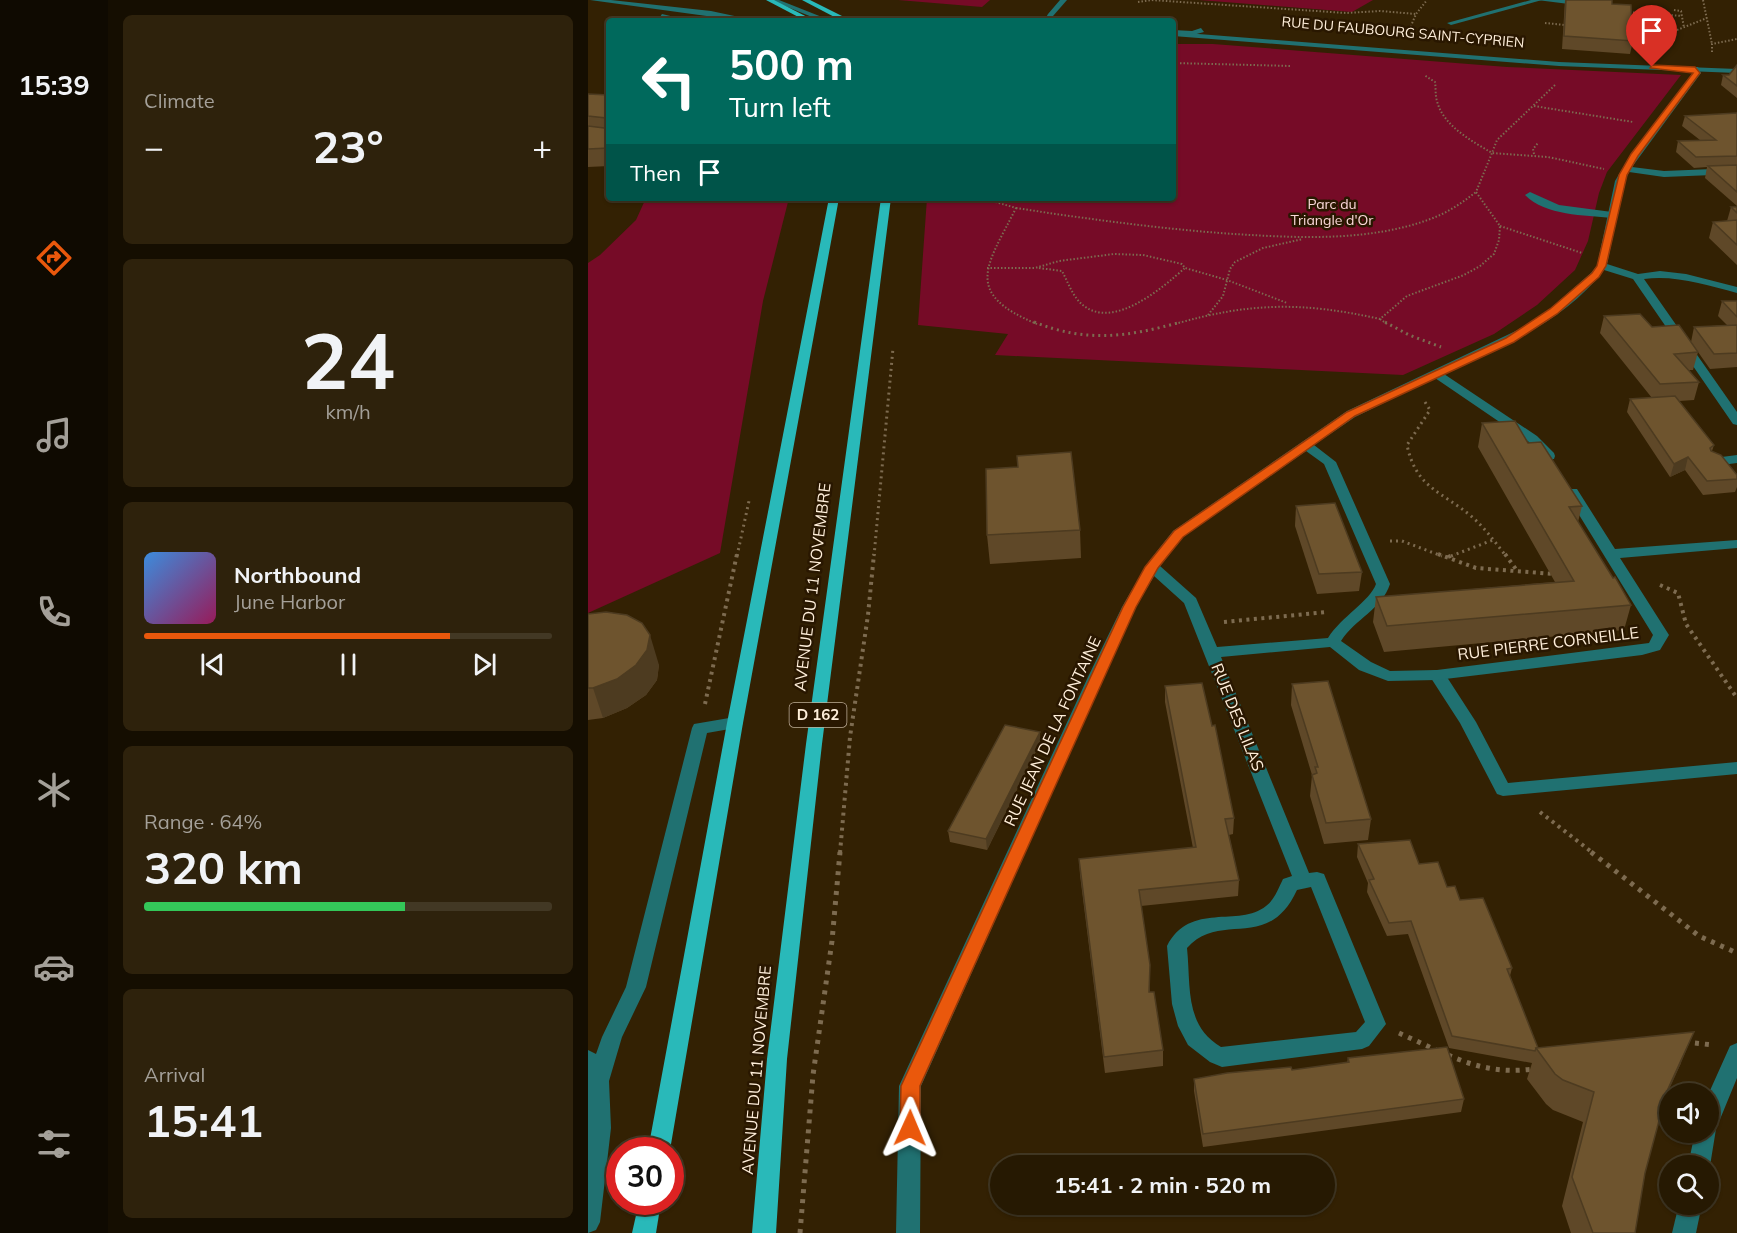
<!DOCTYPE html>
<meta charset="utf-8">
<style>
body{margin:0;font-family:Mulish,sans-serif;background:#2e220c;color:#f1f3f6;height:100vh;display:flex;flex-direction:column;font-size:22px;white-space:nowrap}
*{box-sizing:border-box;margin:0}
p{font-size:20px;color:#a4a099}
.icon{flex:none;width:33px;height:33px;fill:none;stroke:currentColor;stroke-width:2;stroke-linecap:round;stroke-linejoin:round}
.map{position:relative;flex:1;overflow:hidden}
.details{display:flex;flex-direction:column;gap:15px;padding:15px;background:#150e01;width:480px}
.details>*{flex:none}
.top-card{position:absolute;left:18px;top:18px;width:570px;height:183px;border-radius:6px;box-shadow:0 2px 4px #0004,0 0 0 2px #423824;background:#00695c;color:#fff;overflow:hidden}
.fabs{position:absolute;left:1071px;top:1083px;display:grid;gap:12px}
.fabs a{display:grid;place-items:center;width:60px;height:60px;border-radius:50%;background:#261902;box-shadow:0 2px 4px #0004,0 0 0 2px #423824;font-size:30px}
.speed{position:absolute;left:18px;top:1137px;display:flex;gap:12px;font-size:30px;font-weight:700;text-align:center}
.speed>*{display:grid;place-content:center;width:78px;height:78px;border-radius:50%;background:#261902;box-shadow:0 2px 4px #0004,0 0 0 2px #423824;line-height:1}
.speed .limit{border:9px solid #d22;background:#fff;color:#111}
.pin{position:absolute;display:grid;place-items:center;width:51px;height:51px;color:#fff;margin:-62px -26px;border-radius:50% 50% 50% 0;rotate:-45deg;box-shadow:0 0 6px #0007}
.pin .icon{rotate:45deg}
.me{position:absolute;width:66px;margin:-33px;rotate:1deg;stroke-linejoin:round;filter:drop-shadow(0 0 4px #0008)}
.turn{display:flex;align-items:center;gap:21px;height:126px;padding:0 24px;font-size:27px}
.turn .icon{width:78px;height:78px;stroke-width:2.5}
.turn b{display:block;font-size:42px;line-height:51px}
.then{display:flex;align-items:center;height:57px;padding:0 24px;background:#0003;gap:12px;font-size:22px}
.big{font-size:45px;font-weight:700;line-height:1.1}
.details .widget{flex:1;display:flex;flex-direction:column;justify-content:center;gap:9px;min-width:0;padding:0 21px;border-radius:9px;background:#2e220c}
.details .dial{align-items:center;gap:0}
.dial b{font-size:78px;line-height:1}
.song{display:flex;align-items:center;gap:18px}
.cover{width:72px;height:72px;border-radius:9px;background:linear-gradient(135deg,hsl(210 70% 55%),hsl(330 70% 35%))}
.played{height:6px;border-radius:3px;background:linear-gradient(90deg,#ea580c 75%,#423824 75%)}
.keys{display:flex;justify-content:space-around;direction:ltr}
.heat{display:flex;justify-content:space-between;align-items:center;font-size:33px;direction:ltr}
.charge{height:9px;border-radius:4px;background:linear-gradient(90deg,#34c759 64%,#423824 0)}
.trip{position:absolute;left:402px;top:1155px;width:345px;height:60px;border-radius:30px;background:#261902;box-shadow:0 2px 4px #0004,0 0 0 2px #423824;font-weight:700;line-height:60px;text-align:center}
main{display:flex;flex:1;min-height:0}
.tabs{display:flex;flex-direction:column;width:108px;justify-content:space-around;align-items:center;background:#0f0a01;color:#a4a099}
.tabs .icon{width:42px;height:42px}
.tabs .on{color:#ea580c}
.tabs b{font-size:27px;color:#f1f3f6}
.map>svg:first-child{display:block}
.green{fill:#760b27}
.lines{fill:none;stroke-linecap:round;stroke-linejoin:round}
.path-far3{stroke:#7d6b50;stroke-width:2;stroke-dasharray:1.5 2;stroke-linecap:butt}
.path-far2{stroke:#7d6b50;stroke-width:3;stroke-dasharray:2 4;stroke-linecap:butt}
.path-far1{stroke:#7d6b50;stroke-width:4;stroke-dasharray:3 4.5;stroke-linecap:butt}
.path{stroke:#7d6b50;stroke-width:5;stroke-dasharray:4 6;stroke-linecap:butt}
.service{fill:#207171;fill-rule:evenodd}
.minor{fill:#207171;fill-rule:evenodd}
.tertiary{fill:#207171;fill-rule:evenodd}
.primary{fill:#29b9b9;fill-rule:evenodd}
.wall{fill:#5f4828}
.shaded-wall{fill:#4d3b20}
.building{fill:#6e542e;stroke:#4d3b20;stroke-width:1.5}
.route{fill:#ea580c;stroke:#983908;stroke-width:1.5}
.labels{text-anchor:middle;stroke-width:5;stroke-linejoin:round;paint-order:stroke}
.far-street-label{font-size:14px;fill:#ffefda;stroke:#291700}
.far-park-label{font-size:14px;fill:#fbd8d9;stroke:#291700}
.shield{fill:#291700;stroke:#bfae99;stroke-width:1.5}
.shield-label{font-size:15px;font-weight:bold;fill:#ffefda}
.street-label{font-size:16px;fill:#ffefda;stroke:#291700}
</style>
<main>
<nav class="tabs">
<b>15:39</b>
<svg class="icon on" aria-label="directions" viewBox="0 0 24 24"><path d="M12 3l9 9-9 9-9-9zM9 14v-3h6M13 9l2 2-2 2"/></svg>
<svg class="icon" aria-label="music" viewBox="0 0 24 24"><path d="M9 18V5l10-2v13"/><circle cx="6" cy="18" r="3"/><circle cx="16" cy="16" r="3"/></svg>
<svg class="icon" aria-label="phone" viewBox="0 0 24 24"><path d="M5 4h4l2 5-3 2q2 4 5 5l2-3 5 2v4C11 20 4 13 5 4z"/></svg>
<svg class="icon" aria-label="climate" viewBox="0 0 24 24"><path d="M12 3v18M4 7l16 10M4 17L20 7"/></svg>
<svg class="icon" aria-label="car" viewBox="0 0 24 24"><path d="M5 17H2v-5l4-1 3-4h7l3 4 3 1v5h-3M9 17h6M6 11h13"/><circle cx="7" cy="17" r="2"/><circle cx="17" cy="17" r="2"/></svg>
<svg class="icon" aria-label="filters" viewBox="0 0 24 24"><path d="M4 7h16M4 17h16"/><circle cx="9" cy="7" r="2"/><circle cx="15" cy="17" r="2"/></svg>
</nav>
<section class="details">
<div class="widget"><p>Climate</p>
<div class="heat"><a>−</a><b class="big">23°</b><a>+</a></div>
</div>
<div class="widget dial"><b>24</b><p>km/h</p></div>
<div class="widget">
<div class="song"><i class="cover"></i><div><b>Northbound</b><p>June Harbor</p></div></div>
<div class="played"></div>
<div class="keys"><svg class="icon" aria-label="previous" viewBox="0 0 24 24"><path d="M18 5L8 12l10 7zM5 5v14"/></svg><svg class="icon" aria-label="pause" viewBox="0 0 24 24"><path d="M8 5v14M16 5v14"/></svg><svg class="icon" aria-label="next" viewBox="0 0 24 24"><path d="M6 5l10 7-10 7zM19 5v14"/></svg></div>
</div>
<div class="widget"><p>Range · 64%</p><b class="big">320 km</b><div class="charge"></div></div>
<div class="widget"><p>Arrival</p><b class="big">15:41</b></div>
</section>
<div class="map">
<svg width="1149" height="1233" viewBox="0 0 1149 1233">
<rect width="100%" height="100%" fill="#332103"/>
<g class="green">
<polygon points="310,0 402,0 394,7"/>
<polygon points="611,0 785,0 764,12"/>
<polygon points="585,44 625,44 919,67 1093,75 1019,172 1011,193 1000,241 987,270 949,305 906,334 815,375 407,355 420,334 330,325 339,198 585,198"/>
<polygon points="58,198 201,198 175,301 132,553 0,613 0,263 12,255 48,220"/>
</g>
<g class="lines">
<g class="path-far3">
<polyline points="1115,0 1124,44"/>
<polyline points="550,2 563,0 758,13 792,11 828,14"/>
<polyline points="1086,10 1093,11 1096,28"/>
<polyline points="1038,12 1094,16"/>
<polyline points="957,23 977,25"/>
<polyline points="1089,30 1119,18"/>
<polyline points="820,33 828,14 839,0"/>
<polyline points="1124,52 1124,44 1149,39"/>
<polyline points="585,63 703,66"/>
<polyline points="967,85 909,140 904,153 960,157 1016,169"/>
<polyline points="946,106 1045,122"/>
<polyline points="946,154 945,149 950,143"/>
<path d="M394 198 428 208C399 266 374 293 449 324"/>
<path d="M428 208C500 219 573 229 646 234 711 238 783 242 845 218 861 212 875 202 888 192"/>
<polyline points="912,226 994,253"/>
<polyline points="399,268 447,268 471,261 526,254 555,255 594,264 597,268 639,280 699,303"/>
<path d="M451 268 474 271C480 282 485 298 496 306 527 329 574 288 597 268"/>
<polyline points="620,315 635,296 642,269 647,262 675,248 715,239"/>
<polyline points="792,319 799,324"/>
<path d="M587 324C663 302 716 302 792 319L819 296 876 275 892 266 906 254 911 240 912 226 888 192 904 153C884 141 855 126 849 101 847 95 848 88 847 82L836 75"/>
</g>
<g class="path-far2">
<path d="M446 322C499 343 539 337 593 322"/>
<polyline points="797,322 821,335 853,347"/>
<path d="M837 402 842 410 819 445C828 488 853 491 883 516 897 528 907 542 918 556"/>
<polyline points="802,541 814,541 854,556"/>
<polyline points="149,556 161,501"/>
<polyline points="286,556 305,348"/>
<polyline points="863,556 905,540"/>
</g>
<g class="path-far1">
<polyline points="850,554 888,568 966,574"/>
<polyline points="917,554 930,572"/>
<polyline points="860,557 867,554"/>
<polyline points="1072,585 1090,593 1098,624 1149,698"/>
<polyline points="636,622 739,612"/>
<polyline points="117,704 149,554"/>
<polyline points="952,812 1005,853"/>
<polyline points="252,853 262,737 280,615 286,554"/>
</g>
<g class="path">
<polyline points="1003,852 1111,936 1149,953"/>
<polyline points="811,1033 848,1050"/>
<polyline points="1097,1042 1125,1045"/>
<path d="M860 1055C890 1068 914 1073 946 1069"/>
<polyline points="212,1233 225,1075 244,941 252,852"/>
</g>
<g class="service">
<polygon points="949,0 977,0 992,3 989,5"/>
<polygon points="613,28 616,32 605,35 585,34 585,30 604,31"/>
<path d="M942 192 971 205 1024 212 1029 215 1024 218C996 215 958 216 937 195Z"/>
<polygon points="849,670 855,671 888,722 920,783 1149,762 1149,774 915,796 909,794 872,723 841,675 843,671"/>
<polygon points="147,717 153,719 155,723 153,727 119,733 58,987 34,1037 21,1081 23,1128 12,1222 8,1230 0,1233 0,1050 8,1054 14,1037 38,987 104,728 106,724"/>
</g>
<g class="minor">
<polygon points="472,0 479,0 465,16 464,21 456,21 460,14"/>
<polygon points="943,0 954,0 863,25 859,23"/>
<path d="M1104 67H1110L1113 73 1044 167 1076 171 1149 168V174L1076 177 1041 172 1037 181 1019 264 1050 274 1072 271 1098 274 1149 287V293C1118 285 1088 275 1056 279L1149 412V425L1145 424 1045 279 1016 270C976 322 913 347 856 374L949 436 966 453 967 456 966 459H956L941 442 847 378 767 417 726 445 748 462 802 584C794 609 767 619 753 641L783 662 802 671 849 670 1061 643 1065 635 977 492 979 489H989L1027 549 1149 540V548L1032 558 1081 635 1072 650 1054 655 849 680 800 681 771 670 742 647 633 657 721 873 729 872 736 874 738 879 798 1024 781 1046 774 1049 634 1067 622 1062 600 1045 590 1026 584 1004 579 946C602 901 651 928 678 906 687 899 690 889 695 879L704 876 596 603 566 576 548 607 516 677 333 1086 332 1233H308L311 1086 500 677 534 607 559 564 585 531 759 411 934 328 962 309 1003 273 1009 266 1027 181 1043 154 1105 73ZM718 451 736 464 788 584C782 601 753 617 740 638L629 647 608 598 572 566 595 537ZM723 887 777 1022 768 1032 633 1047C596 1025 603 986 599 948 633 910 680 953 709 890Z"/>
<polygon points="1149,455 1149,463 1126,466 1120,462 1126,458"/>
<polygon points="1149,1043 1149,1078 1128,1129 1122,1166 1120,1170 1120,1166 1100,1166 1107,1132 1120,1132 1120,1095 1142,1046"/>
<polygon points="1091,1204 1114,1204 1108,1233 1084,1233"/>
</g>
<g class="tertiary">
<polygon points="2,0 23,0 123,11 170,21 155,21"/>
<polygon points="182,0 191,0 244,21 234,21"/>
<polygon points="74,14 99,20 101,21 72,17"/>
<polygon points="585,32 971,62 1149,69 1149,73 971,66 585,36"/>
</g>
<g class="primary">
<polygon points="178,0 186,0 227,21 218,21"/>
<polygon points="214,0 222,0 264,21 254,21"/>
<polygon points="241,198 251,198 155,723 82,1150 60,1150 139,723"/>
<polygon points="293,198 303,198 234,744 199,1059 188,1233 164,1233 179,1059 218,744"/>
<polygon points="51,1202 73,1202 68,1233 44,1233"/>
</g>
</g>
<g class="wall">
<polygon points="977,0 1024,0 1024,4 1045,41 1042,54 974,49"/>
<polygon points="1149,65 1149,98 1133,85 1135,75 1141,75"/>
<polygon points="0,94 21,95 21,166 0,167"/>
<polygon points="1149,113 1149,206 1117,178 1119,167 1106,168 1088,152 1090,141 1112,140 1094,126 1097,116"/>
<polygon points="1143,207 1149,207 1149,265 1121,238 1125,222 1139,221"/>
<polygon points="1134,301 1149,301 1149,367 1122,369 1103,342 1106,327 1139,325 1130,316"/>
<polygon points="1016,316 1064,327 1110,352 1105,370 1101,370 1111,382 1106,400 1091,401 1126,445 1124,451 1149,475 1149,487 1147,492 1115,495 1097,470 1082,477 1039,412 1042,399 1064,398 1012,333"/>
<polygon points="894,423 940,443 994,506 990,522 1025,578 1043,605 1036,630 796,652 785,622 788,597 967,582 890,447"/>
<polygon points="708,506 774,572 771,591 729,594 707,526"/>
<polygon points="492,530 493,558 402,564 399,535"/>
<polygon points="0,614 71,665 69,680 58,695 39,708 15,718 0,720"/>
<polygon points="704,684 783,819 780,840 736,844 722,796 724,775 703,705"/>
<polygon points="577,686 646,818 645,834 641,835 651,880 650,896 553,906 562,992 575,1050 575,1066 517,1073 492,875 491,859 605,848 577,702"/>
<polygon points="452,743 399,850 362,842 360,831"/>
<polygon points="770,844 831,864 859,887 872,900 924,968 922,976 950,1048 1093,1063 1077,1097 1057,1173 1047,1233 983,1233 974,1206 995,1122 965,1110 958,1104 939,1079 944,1063 861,1048 820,934 799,936 779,892 780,883 769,857"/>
<polygon points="760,1058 876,1099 873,1112 615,1147 606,1091 606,1079 704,1070 759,1063"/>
</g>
<g class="shaded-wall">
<polygon points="1100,457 1097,470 1082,477 1086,464"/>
<polygon points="62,635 71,665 69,680 58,695 39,708 15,718 5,688"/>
<polygon points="452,732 452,743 399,850 398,839"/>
<polygon points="1106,1032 1093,1063 1067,1121 1079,1091"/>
</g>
<g class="building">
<polygon points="978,0 1024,0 1024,4 1043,5 1045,41 976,36"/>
<polygon points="1149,65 1149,86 1135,75 1141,75"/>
<polygon points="0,94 21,95 21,148 0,149 0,126 16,128 19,126 18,118 0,116"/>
<polygon points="1149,113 1149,156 1108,157 1090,141 1128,140 1097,116"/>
<polygon points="1149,165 1149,192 1120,166"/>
<polygon points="1143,207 1149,207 1149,213"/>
<polygon points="1149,220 1149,245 1125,222"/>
<polygon points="1134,301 1149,301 1149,317"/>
<polygon points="1052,314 1064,327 1091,325 1110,352 1086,354 1111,382 1072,384 1016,316"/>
<polygon points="1149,325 1149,353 1126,354 1106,327"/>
<polygon points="1087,396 1126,445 1122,448 1123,451 1133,455 1149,475 1149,479 1119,481 1100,457 1086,464 1042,399"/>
<polygon points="927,421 940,443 953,442 994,506 981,507 1025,578 1027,577 1043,605 799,626 788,597 986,581 894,423"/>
<polygon points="483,452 492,530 399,535 398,469 430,467 429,456"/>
<polygon points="747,503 774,572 731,574 708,506"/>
<polygon points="18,612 39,615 54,623 62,635 59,650 48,665 29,679 5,688 0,688 0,614"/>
<polygon points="740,681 783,819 738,823 724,775 729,773 727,767 730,767 704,684"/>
<polygon points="614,683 624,726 627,725 646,818 637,819 651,880 551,890 562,965 561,992 566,992 575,1050 516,1057 491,859 608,847 577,686"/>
<polygon points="417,725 452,732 398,839 360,831"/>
<polygon points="822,840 831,864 850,862 859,887 867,886 872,900 895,898 924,968 919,969 950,1048 948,1048 947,1051 864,1036 823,921 801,923 781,880 786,879 770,844"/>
<polygon points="1106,1032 1079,1091 1057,1173 1047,1233 1005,1233 984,1177 1006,1092 975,1080 967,1074 948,1048"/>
<polygon points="859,1047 876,1099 615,1134 606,1079 639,1073 703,1067 704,1070 761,1062 760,1058"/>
</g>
<polygon class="route" points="1064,65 1107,67 1112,73 1050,156 1039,175 1018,266 1011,277 969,314 926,342 767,416 595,537 570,568 548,607 332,1086 332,1128 329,1135 322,1137 315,1135 312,1128 313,1086 535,607 557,567 586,531 759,412 918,338 962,309 1004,273 1009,266 1031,175 1043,154 1105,73 1062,68"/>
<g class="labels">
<g class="far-street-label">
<text transform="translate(815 32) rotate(5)" y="5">RUE DU FAUBOURG SAINT-CYPRIEN</text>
</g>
<g class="far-park-label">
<text x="744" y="209">Parc du<tspan x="744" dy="16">Triangle d'Or</tspan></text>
</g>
<rect class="shield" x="201.5" y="703" width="57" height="24" rx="4.5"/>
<g class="shield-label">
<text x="230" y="720">D 162</text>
</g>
<g class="street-label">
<text transform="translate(224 587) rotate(-83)" y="6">AVENUE DU 11 NOVEMBRE</text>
<text transform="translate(960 643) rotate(-7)" y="6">RUE PIERRE CORNEILLE</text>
<text transform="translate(650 717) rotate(68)" y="6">RUE DES LILAS</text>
<text transform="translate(464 731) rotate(-65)" y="6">RUE JEAN DE LA FONTAINE</text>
<text transform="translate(168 1070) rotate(-85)" y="6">AVENUE DU 11 NOVEMBRE</text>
</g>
</g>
</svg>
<div class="fabs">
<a><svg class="icon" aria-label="sound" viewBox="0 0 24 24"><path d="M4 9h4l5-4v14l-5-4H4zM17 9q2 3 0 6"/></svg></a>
<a><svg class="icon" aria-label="search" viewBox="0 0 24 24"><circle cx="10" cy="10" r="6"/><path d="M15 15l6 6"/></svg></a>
</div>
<div class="speed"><div class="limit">30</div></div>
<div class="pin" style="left:1064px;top:67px;background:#d93025"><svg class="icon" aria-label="arrive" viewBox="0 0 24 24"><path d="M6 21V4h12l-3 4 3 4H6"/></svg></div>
<svg class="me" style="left:322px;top:1128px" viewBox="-20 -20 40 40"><path d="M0-17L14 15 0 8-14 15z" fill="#ea580c" stroke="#fff" stroke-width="4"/></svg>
<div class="trip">15:41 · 2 min · 520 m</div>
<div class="top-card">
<div class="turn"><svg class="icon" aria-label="left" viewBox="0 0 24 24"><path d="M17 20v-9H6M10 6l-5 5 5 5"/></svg><div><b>500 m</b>Turn left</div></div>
<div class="then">Then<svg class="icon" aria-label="arrive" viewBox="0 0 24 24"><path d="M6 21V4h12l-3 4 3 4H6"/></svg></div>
</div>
</div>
</main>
